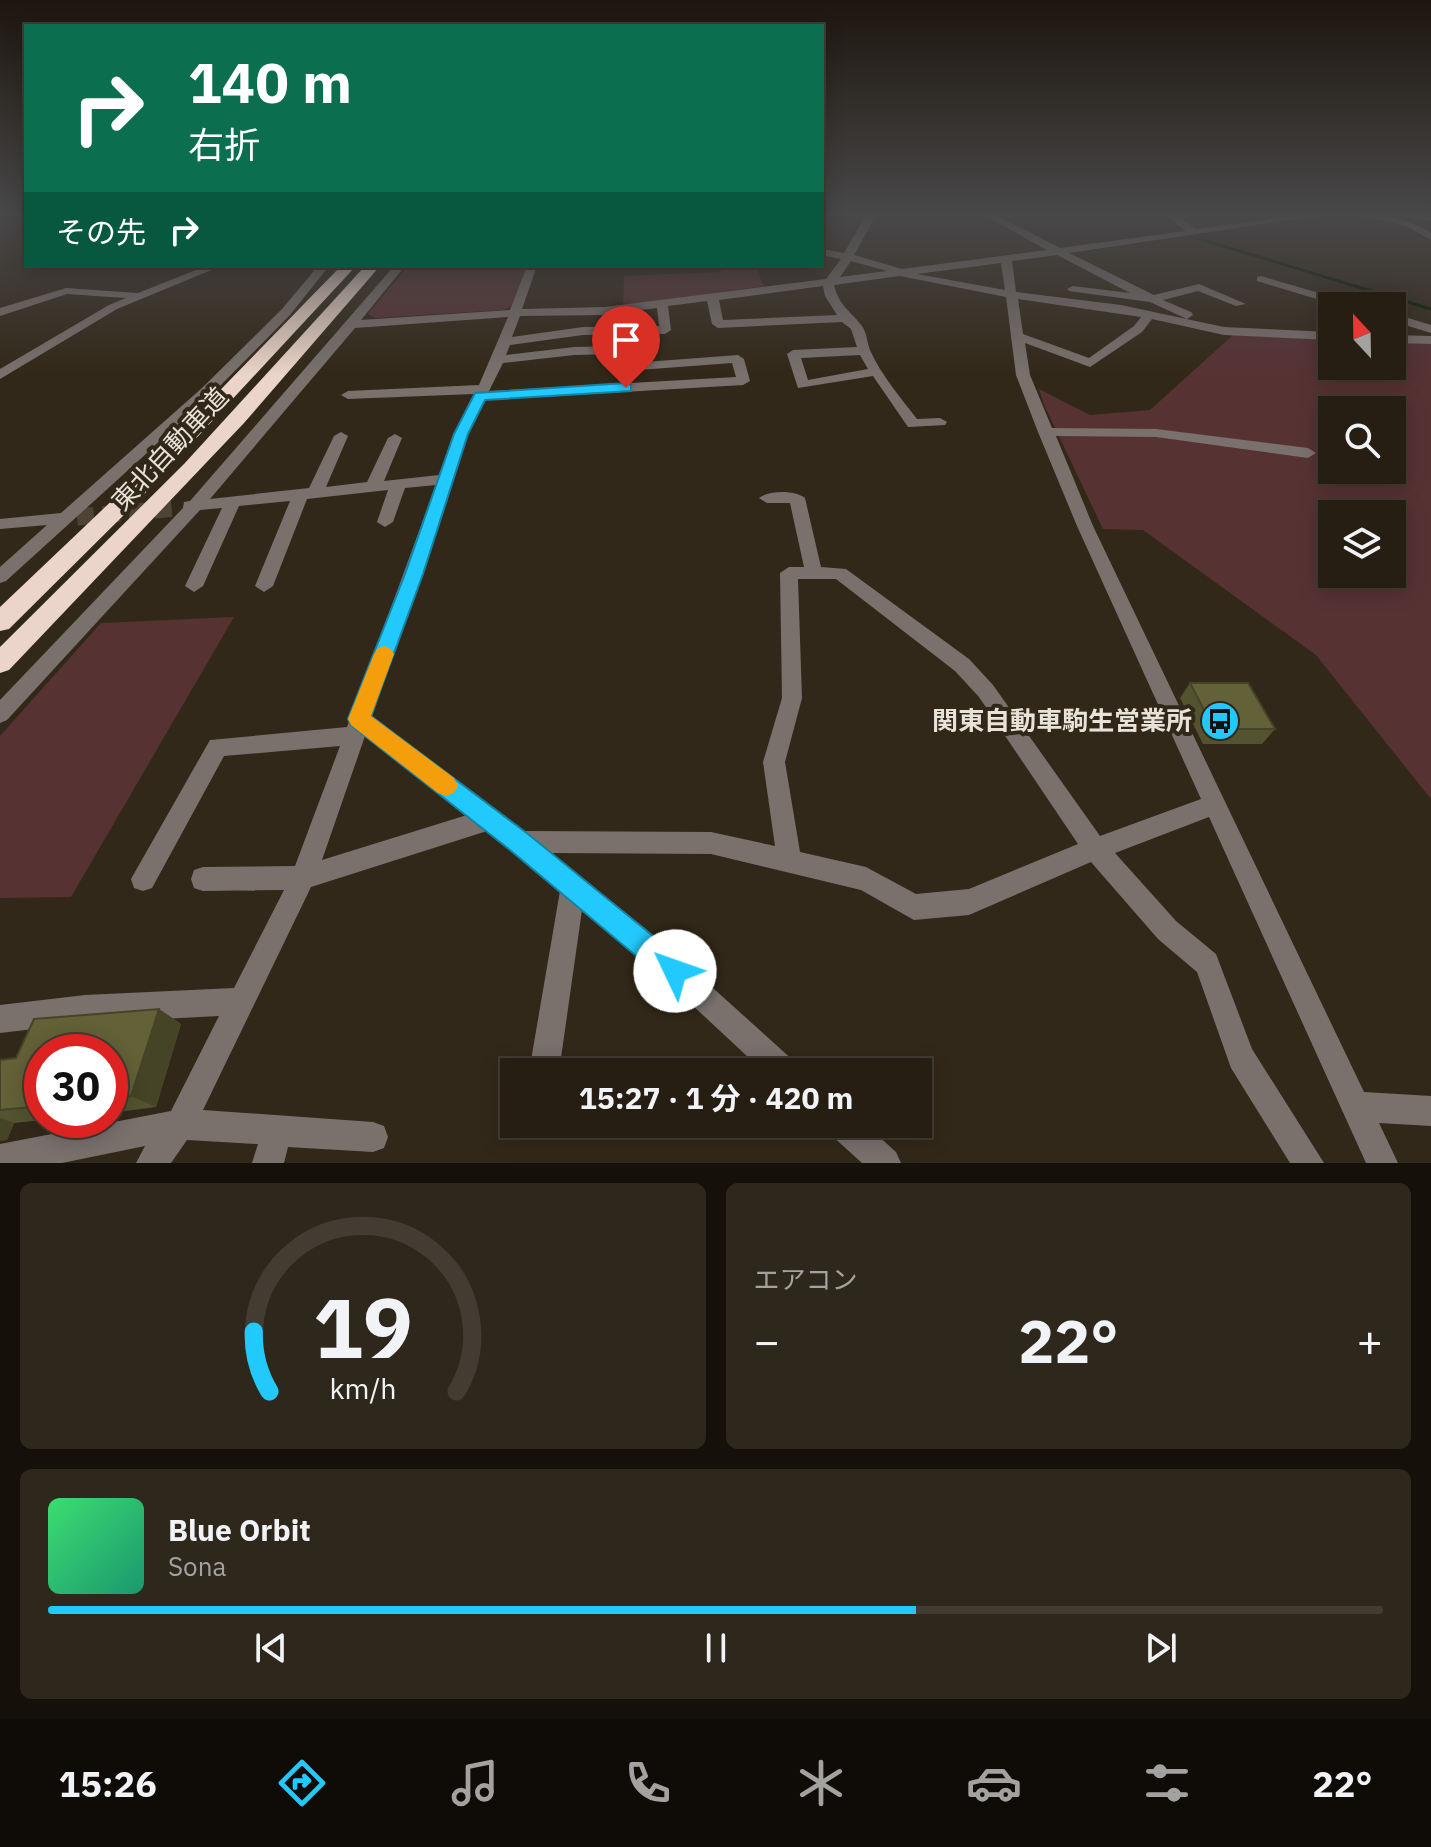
<!DOCTYPE html>
<html lang="ja">
<meta charset="utf-8">
<style>
body{margin:0;font-family:"IBM Plex Sans","Noto Sans JP",sans-serif;background:#2e271c;color:#f1f3f6;height:100vh;display:flex;flex-direction:column;font-size:30px;white-space:nowrap}
*{box-sizing:border-box;margin:0}
p{font-size:26px;color:#a4a2a0}
.icon{flex:none;width:44px;height:44px;fill:none;stroke:currentColor;stroke-width:2;stroke-linecap:round;stroke-linejoin:round}
.map{position:relative;height:1163px;overflow:hidden}
.drawer{display:flex;flex-direction:column;gap:20px;padding:20px;background:#15100a;flex:1}
.drawer>*{flex:none}
.banner{position:absolute;left:24px;top:24px;width:800px;height:244px;border-radius:0px;box-shadow:0 4px 20px #0003,0 0 0 2px #423c33;background:#0b6e4f;color:#fff;overflow:hidden}
.needle{width:52px;rotate:338deg}
.fabs{position:absolute;left:1318px;top:292px;display:grid;gap:16px}
.fabs a{display:grid;place-items:center;width:88px;height:88px;border-radius:0px;background:#261e13;box-shadow:0 4px 20px #0003,0 0 0 2px #423c33;font-size:40px}
.speed{position:absolute;left:24px;top:1034px;display:flex;gap:16px;font-size:40px;font-weight:700;text-align:center}
.speed>*{display:grid;place-content:center;width:104px;height:104px;border-radius:50%;background:#261e13;box-shadow:0 4px 20px #0003,0 0 0 2px #423c33;line-height:1}
.speed .limit{border:12px solid #d22;background:#fff;color:#111}
.pin{position:absolute;display:grid;place-items:center;width:68px;height:68px;color:#fff;margin:-82px -34px;border-radius:50% 50% 50% 0;rotate:-45deg;box-shadow:0 0 8px #0007}
.pin .icon{rotate:45deg}
.me{position:absolute;width:88px;margin:-44px;rotate:312deg;stroke-linejoin:round;filter:drop-shadow(0 0 6px #0008)}
.turn{display:flex;align-items:center;gap:28px;height:168px;padding:0 32px;font-size:36px}
.turn .icon{width:104px;height:104px;stroke-width:2.5}
.turn b{display:block;font-size:56px;line-height:68px}
.then{display:flex;align-items:center;height:76px;padding:0 32px;background:#0003;gap:16px;font-size:30px}
.big{font-size:60px;font-weight:700;line-height:1.1}
.drawer .widget{flex:1;display:flex;flex-direction:column;justify-content:center;gap:12px;min-width:0;padding:0 28px;border-radius:12px;background:#2e271c}
.drawer .dial{align-items:center;gap:0}
.dial svg{height:208px;overflow:visible;fill:none;stroke:#423c33;stroke-width:7;stroke-linecap:round;text-anchor:middle}
.dial text{fill:#f1f3f6;stroke:none}
.song{display:flex;align-items:center;gap:24px}
.cover{width:96px;height:96px;border-radius:12px;background:linear-gradient(135deg,hsl(140 70% 55%),hsl(160 70% 35%))}
.played{height:8px;border-radius:4px;background:linear-gradient(90deg,#22c9fd 65%,#423c33 65%)}
.keys{display:flex;justify-content:space-around;direction:ltr}
.heat{display:flex;justify-content:space-between;align-items:center;font-size:44px;direction:ltr}
.drawer .tiles{flex:1;display:grid;gap:20px;grid-template-columns:1fr 1fr}
.widget:last-child{grid-column:span 2}
.trip{position:absolute;left:500px;top:1058px;width:432px;height:80px;border-radius:0px;background:#261e13;box-shadow:0 4px 20px #0003,0 0 0 2px #423c33;font-weight:700;line-height:80px;text-align:center}
.menu{display:flex;height:128px;justify-content:space-around;align-items:center;background:#0f0c08;color:#a4a2a0}
.menu .icon{width:56px;height:56px}
.menu .current{color:#22c9fd}
.menu b{font-size:36px;color:#f1f3f6}
.map>svg:first-child{display:block}
.green{fill:#563233;fill-rule:evenodd}
.lines{fill:none;stroke-linecap:round;stroke-linejoin:round}
.stream{stroke:#041800;stroke-width:3}
.minor-tunnel{stroke:#4d4436;stroke-width:17;stroke-dasharray:17 9;stroke-linecap:butt}
.minor{fill:#7a716d;fill-rule:evenodd}
.highway{fill:#ebd5ca;fill-rule:evenodd}
.wall{fill:#54532f}
.shaded-wall{fill:#454426}
.building{fill:#626137;stroke:#454426;stroke-width:2}
.route{fill:#22c9fd;stroke:#1683a4;stroke-width:2}
.slow{fill:#f59e0b}
.labels{text-anchor:middle;stroke-width:8;stroke-linejoin:round;paint-order:stroke}
.street-label{font-size:26px;fill:#e9e2d9;stroke:#322819}
.poi-label{font-size:26px;font-weight:bold;fill:#e9e2d9;stroke:#322819;text-anchor:end}
</style>
<div class="map">
<svg width="1431" height="1163" viewBox="0 0 1431 1163">
<rect width="100%" height="100%" fill="#322819"/>
<g class="green">
<polygon points="408,266 528,266 511,307 503,310 375,318 368,314"/>
<polygon points="721,266 794,267 757,270 764,286 623,306 624,276 721,272"/>
<path d="M1233 335 1332 340V366H1392V342L1431 344V799L1316 655 1143 530 1103 529 1044 405 1039 389 1090 415 1150 410ZM1332 410H1392V470H1332ZM1332 514H1392V574H1332Z"/>
<polygon points="234,617 71,897 0,898 0,736 101,623"/>
</g>
<g class="lines">
<polyline class="stream" points="1200,239 1431,309"/>
<polyline class="minor-tunnel" points="77,517 179,508"/>
<g class="minor">
<path d="M867 213H877L854 255 902 269 1047 250 980 213H992L1060 248 1185 231 1163 213H1174L1196 229 1314 213H1338L1069 253 1154 295 1199 284 1246 304 1236 306 1198 291 1163 300 1191 312 1193 315 1187 319 1150 302 1069 291 1067 289 1073 286 1130 293 1057 255 1012 261 1016 292 1121 305 1224 327 1332 332V340L1224 335 1152 319 1142 332 1090 367 1025 343 1030 375 1052 428 1156 429 1308 448 1316 453 1308 458 1156 437 1056 436 1093 526 1364 1092 1431 1096V1126L1379 1123 1398 1163H1366L1209 817 1115 853 1176 921 1216 954 1252 1049 1324 1163H1290L1231 1068 1197 972 1158 939 1091 862 969 915 914 920 861 890 711 854 551 853 662 942 795 1062 800 1072H764L644 960 582 910 559 1072H529L560 891 487 831 311 887 203 1110 373 1122 384 1126 388 1137 384 1148 373 1152 288 1147 284 1163H252L258 1144 187 1140 171 1163H136L145 1146 62 1163H0V1144L171 1111 219 1016 85 1023 0 1033V1005L85 995 234 988 284 890 203 891 194 888 191 879 194 870 203 867 295 866 340 746 224 756 152 888 143 891 134 888 131 879 210 740 347 727 436 485 405 488 393 522 385 527 377 522 388 490 307 499 273 586 264 592 255 586 290 501 239 506 203 586 194 592 185 586 222 508 200 510 7 720 0 723V700L183 508 184 502 190 501 394 266H405L361 320 510 310 527 266H537L522 309 605 307 826 279 841 259 822 255V249L844 253ZM851 261 887 271 840 277ZM1001 263 1005 290 917 274ZM900 276 1006 297 1016 375 1038 432 1077 526 1201 799 1100 836 993 685 969 659 846 569 821 567 805 498C795 490 769 490 759 498L767 503H790L804 567H789L780 573 782 698 763 762 775 846 711 832 523 831 372 717 468 434 485 400 743 385 750 381 744 359 738 355 631 363 628 350 622 346 574 347 506 355 510 345 583 335 665 334 671 330 668 306 707 301 712 324 718 328 842 322 851 329 857 347 793 350 787 354 798 388 873 376 908 427 945 425 947 422 940 418 917 419C901 398 881 375 870 350 867 343 867 333 862 326 850 310 839 306 834 285ZM823 286 825 296 837 315 723 320 719 300ZM1018 299 1141 317 1134 326 1089 358 1023 334ZM657 308 659 326 583 327 512 337 520 316 605 315ZM508 317 479 385 348 391 341 395 348 399 474 394 454 434 439 475 384 481 402 438 395 434 388 438 367 482 326 487 348 436 341 432 334 436 309 488 210 499 355 328ZM616 354 618 367 625 371 732 363 736 377 489 391 503 363 574 355ZM860 355 868 369 808 380 801 358ZM798 579H836L955 671 979 697 1078 844 969 889 916 894 866 867 800 852 785 762 802 698ZM365 736 467 815 322 860Z"/>
<path d="M1350 213C1379 212 1407 218 1431 233V240L1406 226Z"/>
<polygon points="1401,213 1431,215 1431,221 1403,215"/>
<polygon points="206,266 221,266 117,309 0,379 0,369 109,305 126,298 67,294 0,316 0,308 66,288 138,293"/>
<polygon points="318,266 329,266 290,315 212,394 6,581 0,583 0,567 47,525 0,529 0,519 61,513 202,388 282,309"/>
<polygon points="1261,276 1357,304 1359,306 1340,306 1257,281 1257,277"/>
<polygon points="1392,313 1431,325 1431,333 1392,321"/>
<polygon points="1392,335 1431,336 1431,344 1392,343"/>
<polygon points="827,1124 865,1124 896,1152 901,1163 862,1163 831,1135"/>
</g>
<g class="highway">
<polygon points="341,266 356,266 137,502 9,629 0,631 0,607 121,492"/>
<polygon points="365,266 380,266 244,423 9,670 0,673 0,647 184,464"/>
</g>
</g>
<g class="wall">
<polygon points="1190,683 1275,729 1262,744 1203,744 1180,698"/>
<polygon points="159,1009 181,1024 156,1107 110,1113 110,1052 42,1052 42,1120 14,1123 7,1140 0,1141 0,1060 16,1058"/>
</g>
<g class="shaded-wall">
<polygon points="159,1009 181,1024 156,1107 131,1096"/>
<polygon points="0,1118 14,1123 7,1140 0,1141"/>
</g>
<g class="building">
<polygon points="1190,683 1248,683 1275,729 1214,729"/>
<polygon points="159,1009 131,1096 110,1098 110,1052 42,1052 42,1106 0,1110 0,1060 16,1058 34,1019"/>
</g>
<linearGradient id="sky" x2="0" y2="1"><stop stop-color="#1c160e"/><stop offset="0.57" stop-color="#494849"/><stop offset="1" stop-color="#494849" stop-opacity="0"/></linearGradient>
<rect width="1431" height="376" fill="url(#sky)"/>
<polygon class="route" points="626,383 631,385 631,391 485,400 468,434 423,574 371,716 528,834 685,962 689,971 685,981 675,985 666,981 510,850 351,725 348,719 405,574 454,434 475,393"/>
<polygon class="slow" points="384,646 391,649 394,654 371,716 454,778 458,786 454,793 446,796 438,793 351,725 348,719 374,654 377,649"/>
<defs>
<g id="bus-disc" transform="scale(2)"><circle r="9.5" fill="#22c9fd" stroke="#322819"/><path d="M-5-6H5V4H4V6H2V4H-2V6H-4V4H-5ZM-3.5-4V0h7V-4ZM-3.5 1.2v1.5H-2V1.2ZM2 1.2v1.5H3.5V1.2Z" fill="#111"/></g>
</defs>
<g fill-rule="evenodd">
<use href="#bus-disc" x="1220" y="721"/>
</g>
<g class="labels">
<g class="street-label">
<text transform="translate(170 449) rotate(-47)" y="9">東北自動車道</text>
</g>
<g class="poi-label">
<text x="1192" y="730">関東自動車駒生営業所</text>
</g>
</g>
</svg>
<div class="fabs">
<a><svg class="needle" viewBox="-14 -14 28 28"><path d="M0-13l5 13h-10z" fill="#e53935"/><path d="M0 13l5-13h-10z" fill="#a4a2a0"/></svg></a>
<a><svg class="icon" aria-label="search" viewBox="0 0 24 24"><circle cx="10" cy="10" r="6"/><path d="M15 15l6 6"/></svg></a>
<a><svg class="icon" aria-label="layers" viewBox="0 0 24 24"><path d="M12 4l9 5-9 5-9-5zM3 14l9 5 9-5"/></svg></a>
</div>
<div class="speed"><div class="limit">30</div></div>
<div class="pin" style="left:626px;top:388px;background:#d93025"><svg class="icon" aria-label="arrive" viewBox="0 0 24 24"><path d="M6 21V4h12l-3 4 3 4H6"/></svg></div>
<svg class="me" style="left:675px;top:971px" viewBox="-20 -20 40 40"><circle r="19" fill="#fff"/><path d="M0-13L10 11 0 6-10 11z" fill="#22c9fd"/></svg>
<div class="trip">15:27 · 1 分 · 420 m</div>
<div class="banner">
<div class="turn"><svg class="icon" aria-label="right" viewBox="0 0 24 24"><path d="M7 20v-9h11M14 6l5 5-5 5"/></svg><div><b>140 m</b>右折</div></div>
<div class="then">その先<svg class="icon" aria-label="right" viewBox="0 0 24 24"><path d="M7 20v-9h11M14 6l5 5-5 5"/></svg></div>
</div>
</div>
<section class="drawer">
<div class="tiles">
<div class="widget dial"><svg viewBox="0 0 100 80">
<path d="M14 69A42 42 0 1 1 86 69"/>
<path d="M14 69A42 42 0 0 1 8 46" stroke="#22c9fd"/>
<text x="50" y="56" font-size="32" font-weight="700">19</text>
<text x="50" y="72" font-size="11">km/h</text>
</svg></div>
<div class="widget"><p>エアコン</p>
<div class="heat"><a>−</a><b class="big">22°</b><a>+</a></div>
</div>
<div class="widget">
<div class="song"><i class="cover"></i><div><b>Blue Orbit</b><p>Sona</p></div></div>
<div class="played"></div>
<div class="keys"><svg class="icon" aria-label="previous" viewBox="0 0 24 24"><path d="M18 5L8 12l10 7zM5 5v14"/></svg><svg class="icon" aria-label="pause" viewBox="0 0 24 24"><path d="M8 5v14M16 5v14"/></svg><svg class="icon" aria-label="next" viewBox="0 0 24 24"><path d="M6 5l10 7-10 7zM19 5v14"/></svg></div>
</div>
</div>
</section>
<nav class="menu">
<b>15:26</b>
<svg class="icon current" aria-label="directions" viewBox="0 0 24 24"><path d="M12 3l9 9-9 9-9-9zM9 14v-3h6M13 9l2 2-2 2"/></svg>
<svg class="icon" aria-label="music" viewBox="0 0 24 24"><path d="M9 18V5l10-2v13"/><circle cx="6" cy="18" r="3"/><circle cx="16" cy="16" r="3"/></svg>
<svg class="icon" aria-label="phone" viewBox="0 0 24 24"><path d="M5 4h4l2 5-3 2q2 4 5 5l2-3 5 2v4C11 20 4 13 5 4z"/></svg>
<svg class="icon" aria-label="climate" viewBox="0 0 24 24"><path d="M12 3v18M4 7l16 10M4 17L20 7"/></svg>
<svg class="icon" aria-label="car" viewBox="0 0 24 24"><path d="M5 17H2v-5l4-1 3-4h7l3 4 3 1v5h-3M9 17h6M6 11h13"/><circle cx="7" cy="17" r="2"/><circle cx="17" cy="17" r="2"/></svg>
<svg class="icon" aria-label="filters" viewBox="0 0 24 24"><path d="M4 7h16M4 17h16"/><circle cx="9" cy="7" r="2"/><circle cx="15" cy="17" r="2"/></svg>
<b>22°</b>
</nav>
